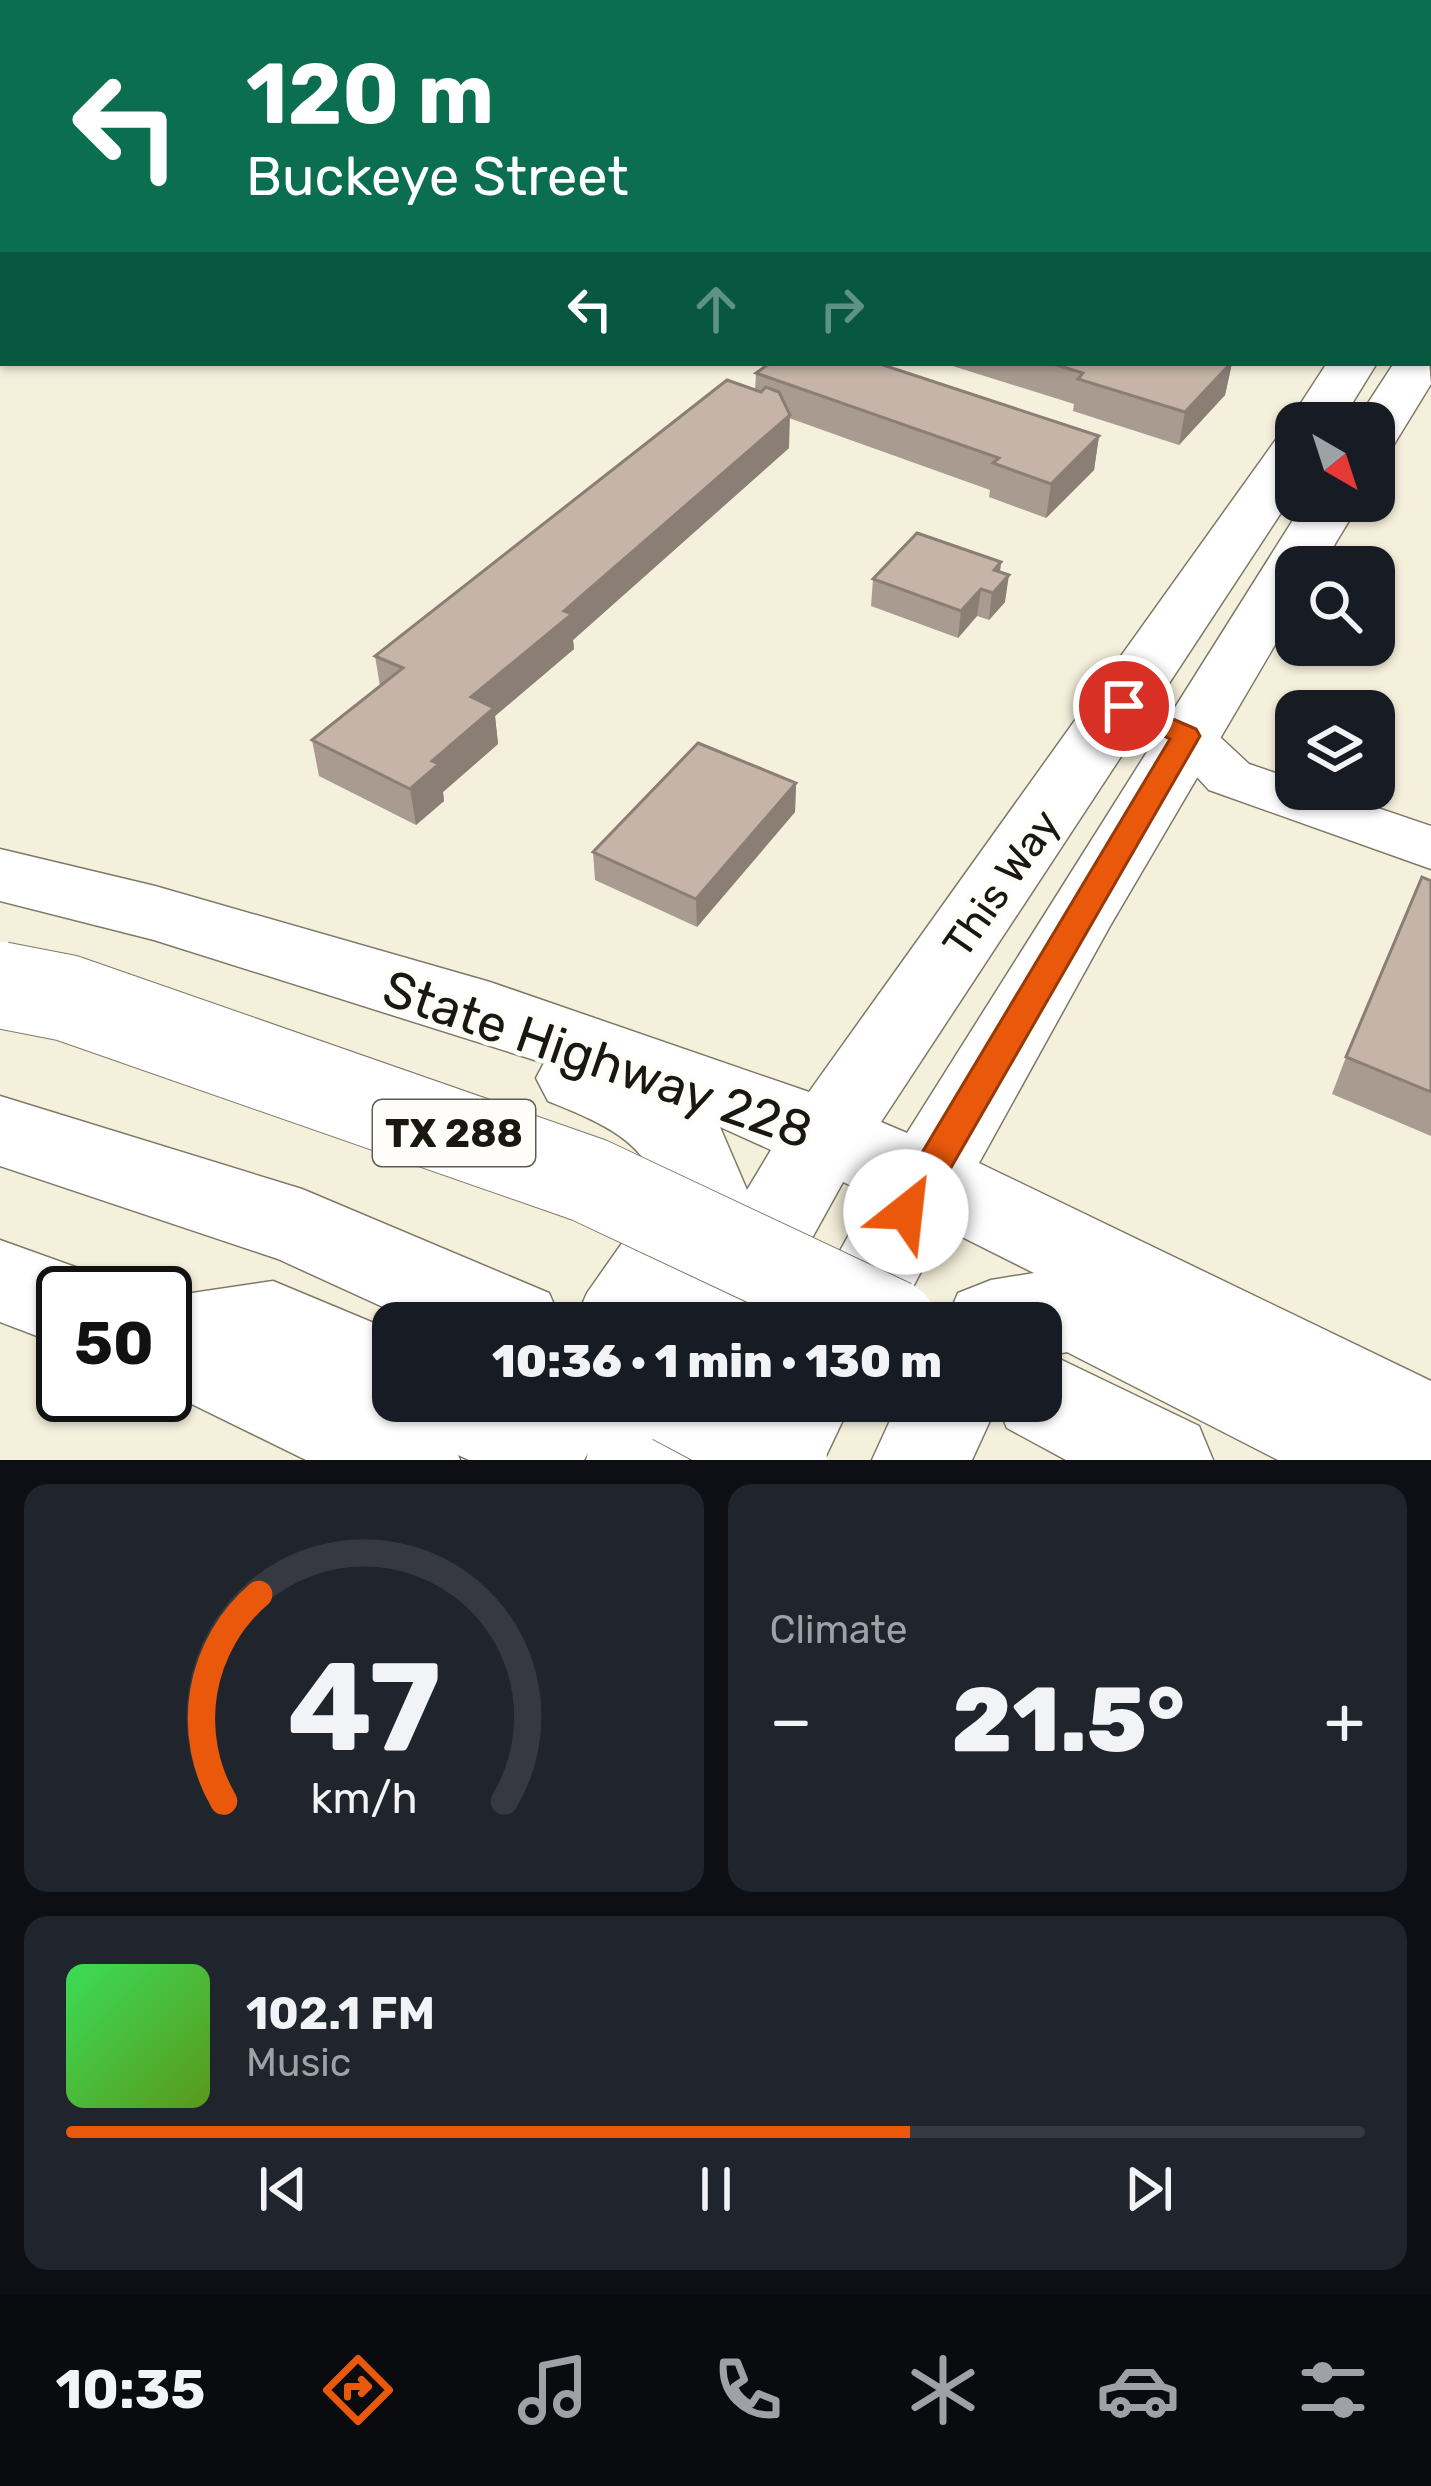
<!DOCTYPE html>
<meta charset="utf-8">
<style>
body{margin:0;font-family:Rubik,sans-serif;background:#20242c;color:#f1f3f6;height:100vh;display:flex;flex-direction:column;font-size:45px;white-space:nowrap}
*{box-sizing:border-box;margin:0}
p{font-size:39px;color:#9ea1a6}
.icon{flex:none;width:66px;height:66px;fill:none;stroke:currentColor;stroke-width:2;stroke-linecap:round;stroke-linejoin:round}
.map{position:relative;height:1460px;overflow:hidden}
.details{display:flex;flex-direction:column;gap:24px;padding:24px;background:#0d0f14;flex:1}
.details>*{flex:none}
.banner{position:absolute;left:0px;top:0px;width:1431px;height:366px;box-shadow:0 3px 9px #0004;background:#0b6e4f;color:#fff;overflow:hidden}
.needle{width:78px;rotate:141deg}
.fabs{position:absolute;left:1275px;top:402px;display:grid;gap:24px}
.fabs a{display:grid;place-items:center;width:120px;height:120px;border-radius:24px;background:#171b24;box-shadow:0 3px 9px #0004;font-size:60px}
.speed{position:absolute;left:36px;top:1266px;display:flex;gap:24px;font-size:60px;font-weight:700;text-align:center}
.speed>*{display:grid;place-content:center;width:156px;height:156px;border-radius:50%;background:#171b24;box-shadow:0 3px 9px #0004;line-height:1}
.speed .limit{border:6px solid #111;border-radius:18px;background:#fff;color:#111}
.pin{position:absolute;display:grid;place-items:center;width:102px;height:102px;color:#fff;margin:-51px;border:6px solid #fff;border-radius:50%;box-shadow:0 3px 12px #0007}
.me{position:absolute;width:132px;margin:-66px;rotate:29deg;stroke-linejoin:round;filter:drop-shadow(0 0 9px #0008)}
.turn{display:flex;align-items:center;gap:42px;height:252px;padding:0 48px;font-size:54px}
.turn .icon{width:156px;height:156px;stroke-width:2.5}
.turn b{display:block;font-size:84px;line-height:102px}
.lanes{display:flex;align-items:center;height:114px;padding:0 48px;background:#0003;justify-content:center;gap:60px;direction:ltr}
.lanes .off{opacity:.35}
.big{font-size:90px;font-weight:800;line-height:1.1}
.details .widget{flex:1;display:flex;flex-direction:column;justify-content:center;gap:18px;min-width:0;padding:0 42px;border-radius:24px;background:#20242c}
.details .dial{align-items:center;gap:0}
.dial svg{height:312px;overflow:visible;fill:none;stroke:#363941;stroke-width:7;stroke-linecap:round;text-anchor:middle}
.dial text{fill:#f1f3f6;stroke:none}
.song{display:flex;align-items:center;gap:36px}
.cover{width:144px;height:144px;border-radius:18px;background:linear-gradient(135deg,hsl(130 70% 55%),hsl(90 70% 35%))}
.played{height:12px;border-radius:6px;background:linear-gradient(90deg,#ea580c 65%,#363941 65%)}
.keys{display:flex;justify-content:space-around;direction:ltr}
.heat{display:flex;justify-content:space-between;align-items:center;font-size:66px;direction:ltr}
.details .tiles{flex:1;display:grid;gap:24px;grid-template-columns:1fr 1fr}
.widget:last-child{grid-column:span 2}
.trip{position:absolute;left:372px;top:1302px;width:690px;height:120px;border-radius:24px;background:#171b24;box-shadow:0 3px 9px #0004;font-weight:800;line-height:120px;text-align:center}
.tabs{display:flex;height:192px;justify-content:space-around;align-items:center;background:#090b0e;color:#9ea1a6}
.tabs .icon{width:84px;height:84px}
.tabs .on{color:#ea580c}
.tabs b{font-size:54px;color:#f1f3f6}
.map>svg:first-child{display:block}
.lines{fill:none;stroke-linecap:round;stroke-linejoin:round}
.minor-casing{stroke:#7e7967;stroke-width:3}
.major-casing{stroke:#7e7967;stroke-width:3}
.highway-casing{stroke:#7e7967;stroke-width:3}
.minor{fill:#fff;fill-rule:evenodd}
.major{fill:#fff;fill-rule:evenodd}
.highway{fill:#fff;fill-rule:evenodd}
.highway-bridge-casing{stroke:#7e7967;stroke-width:88;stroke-linecap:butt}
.highway-bridge{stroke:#fff;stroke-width:86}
.wall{fill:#a99b90}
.shaded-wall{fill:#8a7e75}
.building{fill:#c5b4a7;stroke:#8a7e75;stroke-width:3}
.route{fill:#ea580c;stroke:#983908;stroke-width:3}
.labels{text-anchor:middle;stroke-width:10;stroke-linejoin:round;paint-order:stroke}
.shield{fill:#fefdf9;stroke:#5d5c56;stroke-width:3}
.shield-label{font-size:39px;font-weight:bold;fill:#181710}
.street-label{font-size:42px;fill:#181710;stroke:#fefdf9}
.near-street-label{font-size:51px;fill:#181710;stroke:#fefdf9}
</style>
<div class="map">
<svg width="1431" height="1460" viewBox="0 0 1431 1460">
<rect width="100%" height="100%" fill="#f5f0dc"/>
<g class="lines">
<g class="minor-casing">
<g id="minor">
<polygon points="1428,259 1431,260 1431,282 1428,281"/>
<polygon points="1186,718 1205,723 1249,764 1296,780 1296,789 1322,789 1431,826 1431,869 1209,790 1159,736 1167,723"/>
</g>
</g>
<g class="major-casing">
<g id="major">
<polygon points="1431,229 1431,260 1428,260 1428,230"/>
<polygon points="1428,350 1431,384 1393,446 1374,451 1374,423 1355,423 1394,363 1428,363"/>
<path d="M1327 363H1377L1340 423H1296V490L881 1122 907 1133 1305 501H1361L1321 567H1296V609L1110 926 979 1163 1431 1381V1460H1278L1067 1352 1041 1357V1323H945L958 1293 991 1280 1034 1273 944 1228 894 1323H800L871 1195 843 1182 765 1323H574L587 1293 660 1189C642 1137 596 1121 548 1101L536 1078 544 1063 154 940 0 901V849L155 886 490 982 809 1092 1277 438 1295 433 1288 423ZM720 1127 771 1150 747 1190Z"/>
<polygon points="0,1240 95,1274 104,1293 63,1293 63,1346 0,1322"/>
<polygon points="273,1281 393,1331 393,1401 718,1401 689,1460 586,1460 588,1453 584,1460 469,1460 458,1455 460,1460 306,1460 165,1391 165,1297"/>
<polygon points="751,1401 852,1401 824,1460 723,1460"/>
<polygon points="899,1401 999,1401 972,1460 872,1460"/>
</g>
</g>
<g class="highway-casing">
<g id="highway">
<polygon points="0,1096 302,1189 549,1293 562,1323 418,1323 278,1259 0,1166"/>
<polygon points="1041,1350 1199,1426 1213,1460 1066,1460 1007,1428 995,1401 1041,1401"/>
</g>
</g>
<use href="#minor" class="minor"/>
<use href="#major" class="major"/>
<use href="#highway" class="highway"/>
<g class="highway-bridge-casing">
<g id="highway-bridge">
<polyline points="0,985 67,998 589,1180 893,1323"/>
<polyline points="673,1401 784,1460"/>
</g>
</g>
<use href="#highway-bridge" class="highway-bridge"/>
</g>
<g class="wall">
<polygon points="259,0 374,0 368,3 272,3"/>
<polygon points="1101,0 1306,0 1302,3 1101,3"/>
<polygon points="1431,0 1431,59 1428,58 1428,3"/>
<polygon points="3,151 3,208 0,207 0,153"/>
<polygon points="943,363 1232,363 1225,395 1179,445 1073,411 1074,404"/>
<polygon points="756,373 1099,436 1094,470 1046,518 989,497 990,490 789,418 789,448 573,640 574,649 495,716 498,744 443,792 444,801 416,825 319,776 312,740 380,686 375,656 755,390"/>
<polygon points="1001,562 1000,572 1005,602 989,620 977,616 958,638 871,606 873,579"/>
<polygon points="796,783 795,812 697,927 595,880 593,852"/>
<polygon points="1431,881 1431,1136 1332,1094 1346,1057"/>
</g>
<g class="shaded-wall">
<polygon points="83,0 114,0 108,3 76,3"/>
<polygon points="333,0 374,0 367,3 334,3"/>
<polygon points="1278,0 1306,0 1302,3 1274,3"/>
<polygon points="1386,0 1411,0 1407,3 1383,3"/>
<polygon points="1232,363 1225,395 1179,445 1185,412"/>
<polygon points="790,415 789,448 573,640 574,649 495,716 498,744 443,792 444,801 416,825 410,789 471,697 564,611"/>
<polygon points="1099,436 1094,470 1046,518 1051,484"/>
<polygon points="1001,562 998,587 1009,575 1005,602 989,620 994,570"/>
<polygon points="981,589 977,616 958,638 961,611"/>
<polygon points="796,783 795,812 697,927 696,899"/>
</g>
<g class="building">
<polygon points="0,0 83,0 76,3 0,3"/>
<polygon points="381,0 644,0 658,3 373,3"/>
<polygon points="1226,0 1278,0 1274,3 1243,3"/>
<polygon points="1316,0 1386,0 1383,3 1312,3"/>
<polygon points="1424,0 1431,0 1431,31 1428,31 1428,3 1421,3"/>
<polygon points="3,151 3,182 0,181 0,153"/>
<polygon points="770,363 877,363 1099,436 1051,484 993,463 999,458 756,373"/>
<polygon points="1050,363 1231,363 1185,412 1078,379 1083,373"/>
<polygon points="727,380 761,392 766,387 779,392 790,415 564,611 572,614 471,697 494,708 432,761 439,764 410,789 312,740 403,668 375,656"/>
<polygon points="917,533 1001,562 994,570 1009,575 993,593 981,589 961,611 873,579"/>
<polygon points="698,743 796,783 696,899 593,852"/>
<polygon points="1422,877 1431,881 1431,1092 1346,1057"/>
</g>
<polygon class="route" points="1124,698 1196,729 1200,736 919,1223 906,1228 893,1223 888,1212 893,1201 1170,739 1114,712 1110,706"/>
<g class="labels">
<rect class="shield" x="373" y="1100" width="162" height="66" rx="9"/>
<g class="shield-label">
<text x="454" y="1147">TX 288</text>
</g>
<g class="street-label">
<text transform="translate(1001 883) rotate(-55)" y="15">This Way</text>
</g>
<g class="near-street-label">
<text transform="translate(598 1059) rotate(19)" y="18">State Highway 228</text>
</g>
</g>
</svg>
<div class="fabs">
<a><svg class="needle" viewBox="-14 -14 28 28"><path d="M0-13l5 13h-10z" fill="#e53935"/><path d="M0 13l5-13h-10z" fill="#9ea1a6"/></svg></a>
<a><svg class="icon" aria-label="search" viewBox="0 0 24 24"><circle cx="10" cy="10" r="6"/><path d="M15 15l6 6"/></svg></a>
<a><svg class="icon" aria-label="layers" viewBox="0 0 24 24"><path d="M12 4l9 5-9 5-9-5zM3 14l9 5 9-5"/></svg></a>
</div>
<div class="speed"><div class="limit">50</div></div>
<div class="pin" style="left:1124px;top:706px;background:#d93025"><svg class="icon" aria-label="arrive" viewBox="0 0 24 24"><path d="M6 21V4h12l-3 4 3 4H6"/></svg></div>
<svg class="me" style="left:906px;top:1212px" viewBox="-20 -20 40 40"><circle r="19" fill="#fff"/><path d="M0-13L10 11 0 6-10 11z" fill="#ea580c"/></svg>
<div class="trip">10:36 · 1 min · 130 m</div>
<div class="banner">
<div class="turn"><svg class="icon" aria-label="left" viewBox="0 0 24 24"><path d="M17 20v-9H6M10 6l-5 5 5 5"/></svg><div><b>120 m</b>Buckeye Street</div></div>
<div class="lanes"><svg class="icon" aria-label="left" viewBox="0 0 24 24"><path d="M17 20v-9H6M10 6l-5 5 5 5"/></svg><svg class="icon off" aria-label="ahead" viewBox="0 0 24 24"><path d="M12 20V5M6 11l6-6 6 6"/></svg><svg class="icon off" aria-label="right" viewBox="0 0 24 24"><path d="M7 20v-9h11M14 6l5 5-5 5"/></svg></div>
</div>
</div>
<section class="details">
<div class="tiles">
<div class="widget dial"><svg viewBox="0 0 100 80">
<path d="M14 69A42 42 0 1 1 86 69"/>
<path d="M14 69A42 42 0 0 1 23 16" stroke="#ea580c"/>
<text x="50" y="56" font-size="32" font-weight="700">47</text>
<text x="50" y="72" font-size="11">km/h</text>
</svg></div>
<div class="widget"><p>Climate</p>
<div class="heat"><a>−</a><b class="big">21.5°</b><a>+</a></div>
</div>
<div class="widget">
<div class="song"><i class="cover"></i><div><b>102.1 FM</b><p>Music</p></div></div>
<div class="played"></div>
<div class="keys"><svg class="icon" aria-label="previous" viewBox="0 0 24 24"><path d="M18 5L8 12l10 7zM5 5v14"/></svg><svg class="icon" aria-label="pause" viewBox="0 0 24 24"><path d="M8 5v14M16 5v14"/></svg><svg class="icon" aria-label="next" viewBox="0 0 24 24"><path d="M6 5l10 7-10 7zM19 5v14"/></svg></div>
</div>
</div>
</section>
<nav class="tabs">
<b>10:35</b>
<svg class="icon on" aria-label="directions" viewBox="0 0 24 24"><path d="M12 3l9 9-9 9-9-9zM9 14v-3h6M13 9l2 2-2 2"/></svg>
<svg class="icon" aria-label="music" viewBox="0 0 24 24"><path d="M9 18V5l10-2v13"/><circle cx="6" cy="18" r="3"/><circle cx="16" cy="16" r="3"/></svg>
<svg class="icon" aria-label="phone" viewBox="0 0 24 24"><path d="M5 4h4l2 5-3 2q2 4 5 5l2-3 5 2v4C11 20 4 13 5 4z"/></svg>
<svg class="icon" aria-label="climate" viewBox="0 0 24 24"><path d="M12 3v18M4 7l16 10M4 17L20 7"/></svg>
<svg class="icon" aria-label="car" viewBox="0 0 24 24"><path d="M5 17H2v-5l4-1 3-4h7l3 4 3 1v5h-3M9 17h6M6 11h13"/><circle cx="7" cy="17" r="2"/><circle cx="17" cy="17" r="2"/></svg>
<svg class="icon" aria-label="filters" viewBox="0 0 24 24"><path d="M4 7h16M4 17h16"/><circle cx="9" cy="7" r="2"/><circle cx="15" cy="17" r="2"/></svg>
</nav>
